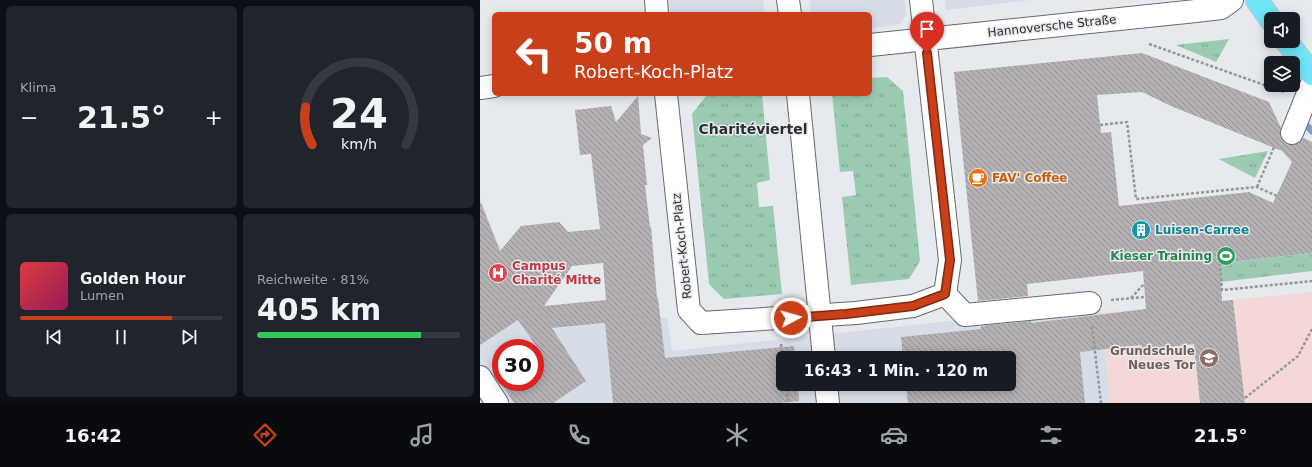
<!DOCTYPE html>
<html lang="de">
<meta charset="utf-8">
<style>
body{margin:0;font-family:"DejaVu Sans",sans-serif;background:#20242c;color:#f1f3f6;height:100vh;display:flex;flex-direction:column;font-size:15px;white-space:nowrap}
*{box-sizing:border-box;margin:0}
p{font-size:13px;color:#9ea1a6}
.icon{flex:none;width:22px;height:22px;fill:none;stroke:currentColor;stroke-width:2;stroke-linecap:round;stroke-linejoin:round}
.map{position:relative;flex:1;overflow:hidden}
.details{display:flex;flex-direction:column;gap:6px;padding:6px;background:#0d0f14;width:480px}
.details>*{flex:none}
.hud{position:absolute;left:12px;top:12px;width:380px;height:84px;border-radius:6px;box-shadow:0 2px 10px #0003;background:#c83f19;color:#fff;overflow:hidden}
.tools{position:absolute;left:784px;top:12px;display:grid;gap:8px}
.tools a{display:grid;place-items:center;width:36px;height:36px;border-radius:6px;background:#171b24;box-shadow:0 2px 10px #0003;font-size:20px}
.speed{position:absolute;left:12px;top:339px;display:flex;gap:8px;font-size:20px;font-weight:700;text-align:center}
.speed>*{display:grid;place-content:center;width:52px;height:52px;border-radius:50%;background:#171b24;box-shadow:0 2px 10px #0003;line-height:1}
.speed .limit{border:6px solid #d22;background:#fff;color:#111}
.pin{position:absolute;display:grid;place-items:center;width:34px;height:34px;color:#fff;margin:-41px -17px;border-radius:50% 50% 50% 0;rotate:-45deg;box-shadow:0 0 4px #0007}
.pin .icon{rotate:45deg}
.me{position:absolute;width:44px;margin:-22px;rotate:84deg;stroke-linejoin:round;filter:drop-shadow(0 0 3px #0008)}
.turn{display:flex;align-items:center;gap:14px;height:84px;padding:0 16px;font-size:18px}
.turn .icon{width:52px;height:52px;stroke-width:2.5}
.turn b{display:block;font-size:28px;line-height:34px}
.big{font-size:30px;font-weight:700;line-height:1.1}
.details .widget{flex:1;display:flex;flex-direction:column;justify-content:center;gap:6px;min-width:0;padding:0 14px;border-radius:6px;background:#20242c}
.details .dial{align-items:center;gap:0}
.dial svg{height:104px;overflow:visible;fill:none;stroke:#363941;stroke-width:7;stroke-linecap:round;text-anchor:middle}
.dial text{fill:#f1f3f6;stroke:none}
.song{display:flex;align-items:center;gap:12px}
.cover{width:48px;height:48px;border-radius:6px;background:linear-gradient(135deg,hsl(0 70% 55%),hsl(330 70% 35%))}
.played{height:4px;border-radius:2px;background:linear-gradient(90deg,#c83f19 75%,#363941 75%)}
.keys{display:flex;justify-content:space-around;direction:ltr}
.heat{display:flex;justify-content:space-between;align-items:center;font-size:22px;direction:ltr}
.charge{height:6px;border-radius:3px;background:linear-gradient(90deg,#34c759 81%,#363941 0)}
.details .tiles{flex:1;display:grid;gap:6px;grid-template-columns:repeat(2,1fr)}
.trip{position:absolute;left:296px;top:351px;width:240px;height:40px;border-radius:6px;background:#171b24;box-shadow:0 2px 10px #0003;font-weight:700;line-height:40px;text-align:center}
.menu{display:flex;height:64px;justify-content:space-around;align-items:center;background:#090b0e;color:#9ea1a6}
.menu .icon{width:28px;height:28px}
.menu .on{color:#c83f19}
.menu b{font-size:18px;color:#f1f3f6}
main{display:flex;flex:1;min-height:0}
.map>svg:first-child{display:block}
.built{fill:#d6dde7;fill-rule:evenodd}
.education{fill:#f3d8d7}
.grass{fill:url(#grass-tufts)}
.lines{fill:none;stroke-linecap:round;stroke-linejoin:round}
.stream{stroke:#7e9ecc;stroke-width:7}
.building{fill:url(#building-back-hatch);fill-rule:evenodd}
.minor-casing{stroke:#676a6d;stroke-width:24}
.major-casing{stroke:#c4c4c5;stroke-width:24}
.path{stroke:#95979a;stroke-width:2.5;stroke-dasharray:3 2;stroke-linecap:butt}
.minor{stroke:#fff;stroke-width:22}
.major{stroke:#71e5f8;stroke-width:22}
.route-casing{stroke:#822910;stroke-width:10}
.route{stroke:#c83f19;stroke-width:7}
.labels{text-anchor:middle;stroke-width:3;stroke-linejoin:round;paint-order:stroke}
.street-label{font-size:12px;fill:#2d2e30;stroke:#e6e9ed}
.food-label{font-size:12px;font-weight:bold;fill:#c56008;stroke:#e6e9ed;text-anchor:start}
.culture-label{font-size:12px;font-weight:bold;fill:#0d838f;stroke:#e6e9ed;text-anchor:start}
.leisure-label{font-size:12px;font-weight:bold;fill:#27864d;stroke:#e6e9ed;text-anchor:end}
.health-label{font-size:12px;font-weight:bold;fill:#be3a42;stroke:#e6e9ed;text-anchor:start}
.education-label{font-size:12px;font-weight:bold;fill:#785e54;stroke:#e6e9ed;text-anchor:end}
.quarter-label{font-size:14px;font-weight:bold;fill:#2d2e30;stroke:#e6e9ed}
</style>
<main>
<section class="details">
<div class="tiles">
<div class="widget"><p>Klima</p>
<div class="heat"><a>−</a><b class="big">21.5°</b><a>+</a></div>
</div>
<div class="widget dial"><svg viewBox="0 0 100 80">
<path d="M14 69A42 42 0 1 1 86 69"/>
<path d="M14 69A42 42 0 0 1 9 40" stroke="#c83f19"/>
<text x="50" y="56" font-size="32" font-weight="700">24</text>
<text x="50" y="72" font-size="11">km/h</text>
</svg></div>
<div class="widget">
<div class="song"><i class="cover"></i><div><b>Golden Hour</b><p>Lumen</p></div></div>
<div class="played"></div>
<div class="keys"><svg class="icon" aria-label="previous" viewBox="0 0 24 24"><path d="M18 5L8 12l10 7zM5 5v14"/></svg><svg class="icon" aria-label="pause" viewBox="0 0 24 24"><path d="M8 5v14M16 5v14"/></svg><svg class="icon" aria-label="next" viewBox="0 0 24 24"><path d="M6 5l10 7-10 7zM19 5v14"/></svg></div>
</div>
<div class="widget"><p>Reichweite · 81%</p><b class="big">405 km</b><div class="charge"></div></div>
</div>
</section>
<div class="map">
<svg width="832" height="403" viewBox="0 0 832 403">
<defs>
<pattern id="grass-tufts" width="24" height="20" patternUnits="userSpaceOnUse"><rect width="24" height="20" fill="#9bccb2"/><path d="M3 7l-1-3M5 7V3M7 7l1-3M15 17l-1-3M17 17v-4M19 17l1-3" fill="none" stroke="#7fa691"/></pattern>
<pattern id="building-back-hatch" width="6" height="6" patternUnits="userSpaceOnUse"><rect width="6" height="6" fill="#b4b0b3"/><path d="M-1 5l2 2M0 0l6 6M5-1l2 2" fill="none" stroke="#939092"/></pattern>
</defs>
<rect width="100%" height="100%" fill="#e6e9ed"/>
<g class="built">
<polygon points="189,0 283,0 285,14 190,14"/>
<polygon points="330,0 425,0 426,15 419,25 390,28 390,14 331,14"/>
<polygon points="465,0 551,0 466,10"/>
<path d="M0 197 16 240 71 329 187 317 192 351 620 305 630 403H0ZM21 348H55V382H21ZM303 358H529V384H303Z"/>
</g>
<polygon class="education" points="832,292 832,403 630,403 621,313"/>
<g class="grass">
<polygon points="749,39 736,62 696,45"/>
<polygon points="407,77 423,91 440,261 429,279 371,285 362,197 376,195 373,171 360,172 352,94 390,94 390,78"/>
<polygon points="252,94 282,94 290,180 277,183 279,207 293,206 302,294 244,299 229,284 212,114 226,96"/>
<polygon points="788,151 775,178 739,159"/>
<polygon points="832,253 832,271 741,282 740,263"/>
</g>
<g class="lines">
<polyline class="stream" points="826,125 832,131"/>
</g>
<g class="building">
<path d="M662 53 789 102 801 128 800 134 802 141 808 145H813L819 143 824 138 832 142V253L740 263 742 301 753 300 765 403H720L714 344 662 350 661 345 600 352 605 403H428L426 384H529V358H423L421 337 501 329V326L551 321V323L666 309 663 271 547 284 548 296 498 301 474 72ZM662 92 691 106 802 151 812 162 793 203 769 192 639 206 631 132 621 133 617 95Z"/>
<path d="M158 96 161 134 172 138 163 145 167 185H165L170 227 171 226 177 298H178L185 358 314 346 315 358H303V384H318L319 401 300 403H133L125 323 72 328 106 381 73 403H34L18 378 21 376V382H55V352L59 350 38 320 0 345V204L1 203 20 251 41 226 79 222 88 232 120 229 111 154 100 155 95 110 131 106 136 122ZM123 263 126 300 64 306 92 266Z"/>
</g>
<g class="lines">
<g class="minor-casing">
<g id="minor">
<polyline points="176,0 177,14"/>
<polyline points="308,0 310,14"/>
<polyline points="441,0 470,260 465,294"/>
<polyline points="390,45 716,11 741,8 752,0"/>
<polyline points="0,88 14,86"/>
<polyline points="186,94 209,310 221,323 376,313 433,306 465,294"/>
<polyline points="318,94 344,358"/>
<polyline points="812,133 832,83"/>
<polyline points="465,294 485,315 610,303"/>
<polyline points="0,377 17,403"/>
<polyline points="346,384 348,403"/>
</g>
</g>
<g class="major-casing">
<g id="major">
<polyline points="777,0 791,20"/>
<polyline points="806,41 832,74"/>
</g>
</g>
<g class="path">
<polyline points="669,44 804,92"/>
<polyline points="620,125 647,122 656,199 777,187 797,196"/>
<polyline points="777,187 794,147"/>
<polyline points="740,263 742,290 832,281"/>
<polyline points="651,298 664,284"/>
<polyline points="631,300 665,297"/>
<polyline points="612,326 621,403"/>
<polyline points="301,344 303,359"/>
<polyline points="306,384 308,403"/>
<polyline points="765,398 818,356 832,329"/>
</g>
<use href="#minor" class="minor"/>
<use href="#major" class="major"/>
</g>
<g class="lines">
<g class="route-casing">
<polyline id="route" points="311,318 366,314 433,306 465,294 470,260 447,53"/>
</g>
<use href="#route" class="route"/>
</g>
<defs>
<g id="cafe-disc" transform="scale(1)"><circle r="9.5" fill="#e8710a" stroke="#e6e9ed"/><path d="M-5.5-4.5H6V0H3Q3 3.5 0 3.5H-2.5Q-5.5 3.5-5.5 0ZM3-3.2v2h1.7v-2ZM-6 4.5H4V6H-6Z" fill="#fff"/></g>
<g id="building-disc" transform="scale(1)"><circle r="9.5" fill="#0f9aa8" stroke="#e6e9ed"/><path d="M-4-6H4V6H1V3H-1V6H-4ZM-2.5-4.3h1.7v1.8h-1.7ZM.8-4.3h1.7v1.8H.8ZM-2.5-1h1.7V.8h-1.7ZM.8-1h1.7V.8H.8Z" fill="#fff"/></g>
<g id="stadium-disc" transform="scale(1)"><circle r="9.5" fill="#2e9e5b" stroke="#e6e9ed"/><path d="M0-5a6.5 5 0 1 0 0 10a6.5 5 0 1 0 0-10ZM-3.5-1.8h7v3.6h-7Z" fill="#fff"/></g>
<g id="hospital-disc" transform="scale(1)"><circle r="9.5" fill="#e0444e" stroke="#e6e9ed"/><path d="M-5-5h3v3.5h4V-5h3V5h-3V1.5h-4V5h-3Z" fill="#fff"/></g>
<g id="school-disc" transform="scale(1)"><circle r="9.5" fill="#8d6e63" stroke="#e6e9ed"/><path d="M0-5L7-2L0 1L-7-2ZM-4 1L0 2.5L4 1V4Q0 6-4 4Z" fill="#fff"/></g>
</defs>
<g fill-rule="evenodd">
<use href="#cafe-disc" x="498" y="178"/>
<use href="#building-disc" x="661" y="230"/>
<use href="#stadium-disc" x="746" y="256"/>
<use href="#hospital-disc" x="18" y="273"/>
<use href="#school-disc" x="729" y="358"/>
</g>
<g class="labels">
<g class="street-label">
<text transform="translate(572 26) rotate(-6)" y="4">Hannoversche Straße</text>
<text transform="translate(202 246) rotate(-96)" y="4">Robert-Koch-Platz</text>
</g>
<g class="food-label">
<text x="512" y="182">FAV' Coffee</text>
</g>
<g class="culture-label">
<text x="675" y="234">Luisen-Carree</text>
</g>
<g class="leisure-label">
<text x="732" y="260">Kieser Training</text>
</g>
<g class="health-label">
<text x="32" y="270">Campus<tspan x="32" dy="14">Charité Mitte</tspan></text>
</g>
<g class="education-label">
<text x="715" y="355">Grundschule<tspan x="715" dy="14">Neues Tor</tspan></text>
</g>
<g class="quarter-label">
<text x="273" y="134">Charitéviertel</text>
</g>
</g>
</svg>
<div class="tools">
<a><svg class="icon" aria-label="sound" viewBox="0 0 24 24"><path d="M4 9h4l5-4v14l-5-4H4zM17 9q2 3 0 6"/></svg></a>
<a><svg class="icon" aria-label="layers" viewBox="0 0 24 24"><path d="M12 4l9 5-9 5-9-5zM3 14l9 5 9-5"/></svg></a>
</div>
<div class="speed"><div class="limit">30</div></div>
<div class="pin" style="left:447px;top:53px;background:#d93025"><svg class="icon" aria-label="arrive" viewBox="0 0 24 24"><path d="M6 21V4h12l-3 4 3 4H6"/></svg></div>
<svg class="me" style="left:311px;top:318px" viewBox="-20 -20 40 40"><circle r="17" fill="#c83f19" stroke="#fff" stroke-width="3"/><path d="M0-11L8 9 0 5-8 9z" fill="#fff"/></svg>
<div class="trip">16:43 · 1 Min. · 120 m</div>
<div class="hud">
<div class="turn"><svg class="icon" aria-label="left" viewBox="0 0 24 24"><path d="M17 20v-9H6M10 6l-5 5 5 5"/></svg><div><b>50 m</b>Robert-Koch-Platz</div></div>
</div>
</div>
</main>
<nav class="menu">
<b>16:42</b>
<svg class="icon on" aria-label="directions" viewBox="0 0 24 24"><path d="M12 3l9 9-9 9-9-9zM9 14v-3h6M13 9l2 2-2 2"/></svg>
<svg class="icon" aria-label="music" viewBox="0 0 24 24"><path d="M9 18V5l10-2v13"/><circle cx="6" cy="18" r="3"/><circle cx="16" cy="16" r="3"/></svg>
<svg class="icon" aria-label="phone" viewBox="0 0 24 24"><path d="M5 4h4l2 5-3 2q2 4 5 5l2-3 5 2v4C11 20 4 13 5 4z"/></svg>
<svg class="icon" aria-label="climate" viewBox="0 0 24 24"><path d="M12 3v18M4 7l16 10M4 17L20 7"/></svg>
<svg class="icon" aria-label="car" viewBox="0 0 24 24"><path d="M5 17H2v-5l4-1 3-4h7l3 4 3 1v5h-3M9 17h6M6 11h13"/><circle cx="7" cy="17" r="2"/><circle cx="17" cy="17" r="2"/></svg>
<svg class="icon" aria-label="filters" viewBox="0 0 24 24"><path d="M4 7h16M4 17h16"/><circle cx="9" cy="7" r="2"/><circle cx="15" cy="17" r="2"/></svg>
<b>21.5°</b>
</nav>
